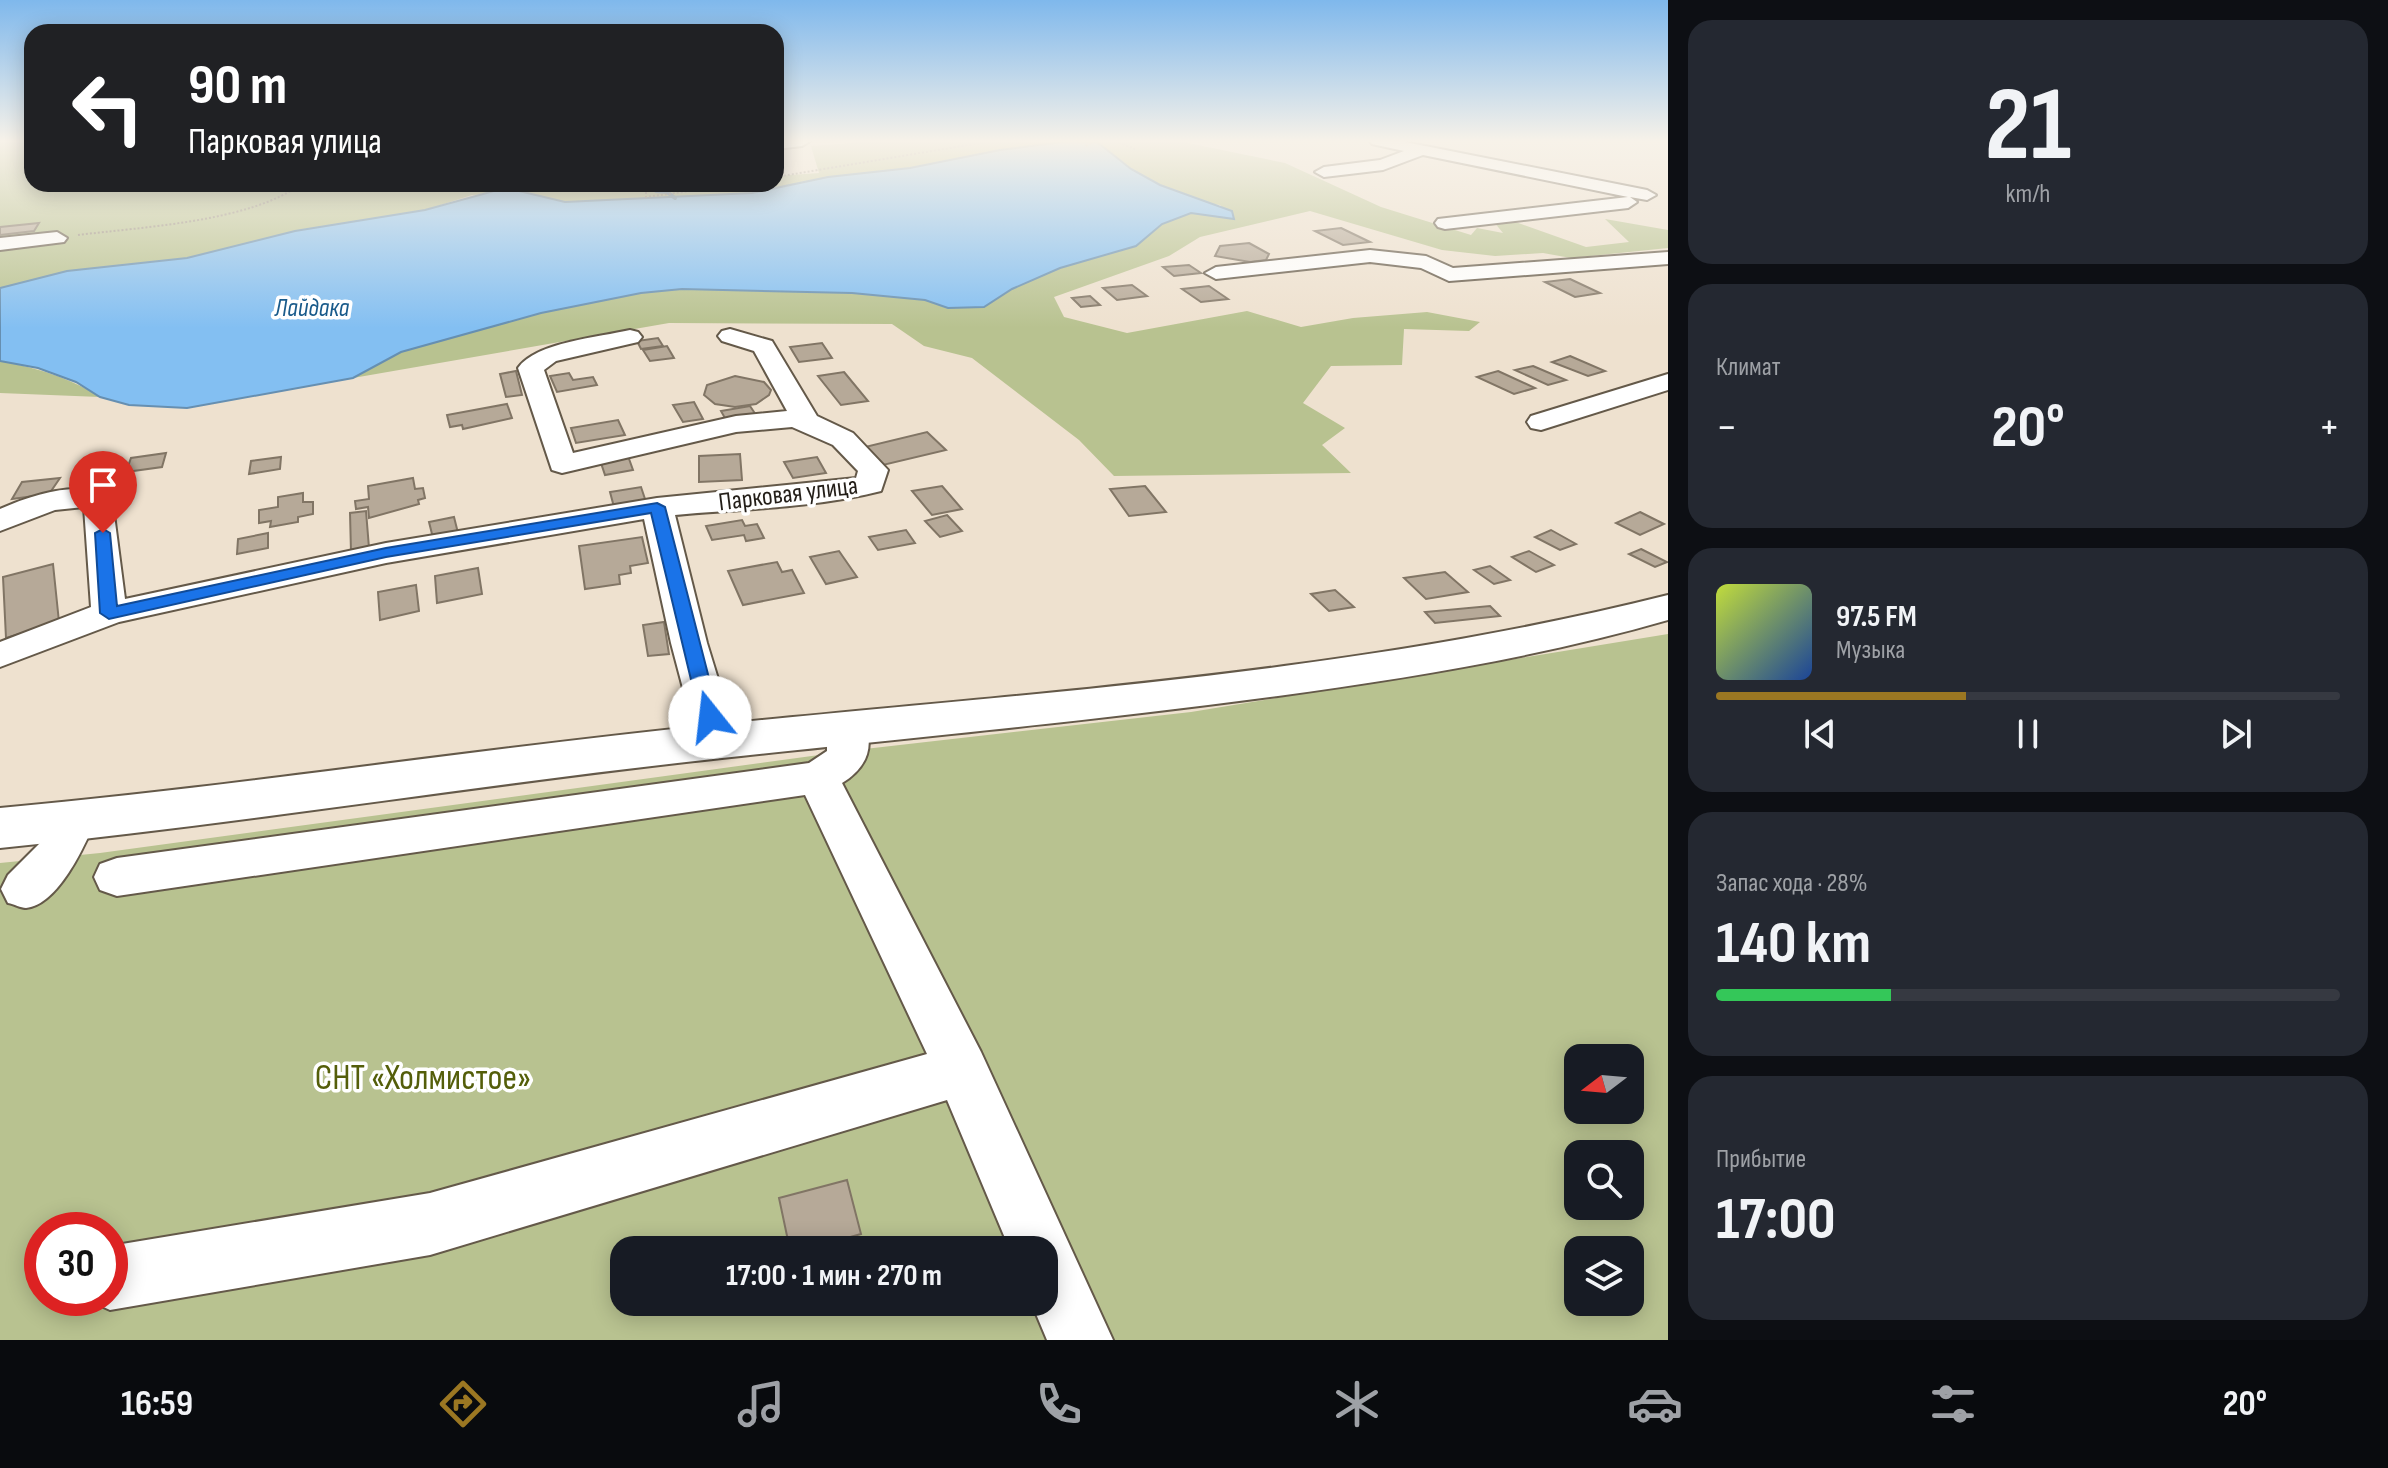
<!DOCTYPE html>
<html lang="ru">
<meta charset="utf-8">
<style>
body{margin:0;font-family:"Sofia Sans Condensed",sans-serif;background:#242831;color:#f1f3f6;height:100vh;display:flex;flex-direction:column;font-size:30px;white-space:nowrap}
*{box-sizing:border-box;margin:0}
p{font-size:26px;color:#9ea1a6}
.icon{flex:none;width:44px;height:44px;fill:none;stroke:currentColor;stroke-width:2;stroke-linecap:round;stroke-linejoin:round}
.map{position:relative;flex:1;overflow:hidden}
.drawer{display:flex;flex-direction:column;gap:20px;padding:20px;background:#0d0f14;width:720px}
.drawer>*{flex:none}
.top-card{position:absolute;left:24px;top:24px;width:760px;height:168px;border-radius:24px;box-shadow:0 4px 20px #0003;background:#202124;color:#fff;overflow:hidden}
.needle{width:52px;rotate:254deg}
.buttons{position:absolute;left:1564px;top:1044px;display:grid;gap:16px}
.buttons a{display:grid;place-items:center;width:80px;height:80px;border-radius:16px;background:#171b24;box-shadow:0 4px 20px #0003;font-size:40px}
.speed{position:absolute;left:24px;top:1212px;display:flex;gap:16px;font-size:40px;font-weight:700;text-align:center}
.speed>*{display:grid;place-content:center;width:104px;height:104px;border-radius:50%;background:#171b24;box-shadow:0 4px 20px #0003;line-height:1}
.speed .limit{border:12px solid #d22;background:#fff;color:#111}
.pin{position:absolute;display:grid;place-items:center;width:68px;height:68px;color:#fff;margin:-82px -34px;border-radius:50% 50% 50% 0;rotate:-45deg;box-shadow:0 0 8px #0007}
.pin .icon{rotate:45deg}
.me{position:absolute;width:88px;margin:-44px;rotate:344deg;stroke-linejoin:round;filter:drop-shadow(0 0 6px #0008)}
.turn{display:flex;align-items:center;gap:28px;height:168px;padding:0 32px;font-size:36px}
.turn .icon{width:104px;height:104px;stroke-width:2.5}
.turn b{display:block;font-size:56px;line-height:68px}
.big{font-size:60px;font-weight:700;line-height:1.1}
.drawer .card{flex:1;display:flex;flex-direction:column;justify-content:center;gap:12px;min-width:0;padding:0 28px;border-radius:24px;background:#242831}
.drawer .dial{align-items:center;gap:0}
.dial b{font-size:104px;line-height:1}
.song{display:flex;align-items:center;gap:24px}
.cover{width:96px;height:96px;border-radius:12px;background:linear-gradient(135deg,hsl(70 70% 55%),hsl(220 70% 35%))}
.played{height:8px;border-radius:4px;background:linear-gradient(90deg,#9b7722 40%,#363941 40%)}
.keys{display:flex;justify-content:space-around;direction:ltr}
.heat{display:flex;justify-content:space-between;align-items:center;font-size:44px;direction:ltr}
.charge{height:12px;border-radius:6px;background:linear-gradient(90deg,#34c759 28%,#363941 0)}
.trip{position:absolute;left:610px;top:1236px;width:448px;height:80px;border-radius:24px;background:#171b24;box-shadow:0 4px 20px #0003;font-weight:700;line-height:80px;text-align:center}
.dock{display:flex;height:128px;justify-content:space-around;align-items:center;background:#090b0e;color:#9ea1a6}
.dock .icon{width:56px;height:56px}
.dock .selected{color:#9b7722}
.dock b{font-size:36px;color:#f1f3f6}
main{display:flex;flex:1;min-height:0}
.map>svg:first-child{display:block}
.green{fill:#b8c290;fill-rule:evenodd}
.water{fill:#83bff2;stroke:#668fb1;stroke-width:2}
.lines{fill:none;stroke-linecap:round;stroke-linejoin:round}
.stream{stroke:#668fb1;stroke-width:4}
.building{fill:#b6a998;stroke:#817565;stroke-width:2}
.minor-casing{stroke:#645949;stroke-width:4}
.major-casing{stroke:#645949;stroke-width:4}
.path{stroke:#998f82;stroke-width:2;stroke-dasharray:2 2;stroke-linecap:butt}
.minor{fill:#fff;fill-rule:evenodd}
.major{fill:#fff;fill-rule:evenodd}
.route{fill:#1a73e8;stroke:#114b97;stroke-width:2}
.labels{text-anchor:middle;stroke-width:7;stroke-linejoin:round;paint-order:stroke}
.far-water-label{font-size:26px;font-style:italic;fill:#1a5b8b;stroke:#fff}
.far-street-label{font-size:26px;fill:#231e18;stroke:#fff}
.near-park-label{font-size:36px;fill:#545e0a;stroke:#fff}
</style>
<main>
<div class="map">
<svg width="1668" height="1340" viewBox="0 0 1668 1340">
<rect width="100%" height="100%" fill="#eee1cf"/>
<g class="green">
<polygon points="0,141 32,141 32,184 776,184 776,176 819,173 811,146 880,141 1070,141 1000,150 910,168 828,177 752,193 565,202 519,192 472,195 425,210 187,258 67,271 0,288"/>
<polygon points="1089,141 1178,141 1285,163 1381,207 1471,235 1477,228 1503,233 1494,222 1510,220 1586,247 1629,242 1605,219 1668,230 1668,248 1571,258 1543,253 1495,256 1442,250 1310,211 1200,237 1169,256 1054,297 1064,317 1127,333 1247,311 1301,327 1353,318 1427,312 1480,322 1469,331 1404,329 1402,365 1331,366 1303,403 1345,428 1322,445 1351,473 1114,476 1079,440 972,358 924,346 892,324 669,323 353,378 401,352 541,313 641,293 682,289 852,293 925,300 948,308 984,307 1012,289 1060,268 1136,246 1162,224 1191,213 1234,219 1220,205 1204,203 1160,185 1131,169 1097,142"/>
<path d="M0 361C37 368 68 377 100 397L0 393Z"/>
<path d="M1668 634V1340H0V863L100 853 856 750 1191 712ZM1578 1058H1630V1110H1578ZM1578 1154H1630V1206H1578ZM42 1230H110V1298H42ZM624 1250H1044V1302H624ZM1578 1250H1630V1302H1578Z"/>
</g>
<polygon class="water" points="1070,141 1097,142 1131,169 1160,185 1232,211 1234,219 1191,213 1162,224 1136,246 1060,268 1012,289 984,307 948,308 925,300 852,293 682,289 641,293 541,313 401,352 353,378 187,408 129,405 100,397 76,382 38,368 0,361 0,288 67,271 187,258 295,231 425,210 494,191 519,191 565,202 752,193 828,177 910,168 1000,150"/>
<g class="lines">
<polyline class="stream" points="653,184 656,191 667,192 675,198"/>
</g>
<g class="building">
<polygon points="39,223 34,231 0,235 0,227"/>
<polygon points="1341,228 1370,242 1343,245 1315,231"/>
<polygon points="1249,243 1269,254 1266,260 1250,262 1215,256 1220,246"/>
<polygon points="1189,265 1201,273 1174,276 1163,267"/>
<polygon points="1570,279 1600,293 1575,297 1545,282"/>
<polygon points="1132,285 1147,296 1117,300 1103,288"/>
<polygon points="1209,286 1228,299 1201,302 1182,289"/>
<polygon points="1090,296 1100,305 1081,307 1072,298"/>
<polygon points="658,338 663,346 641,349 637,341"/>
<polygon points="822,343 832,358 799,362 790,347"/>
<polygon points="667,346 674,358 650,361 643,350"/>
<polygon points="1570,356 1605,371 1588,376 1552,362"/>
<polygon points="1533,366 1566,380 1548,385 1515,370"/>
<polygon points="516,371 522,395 506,397 500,374"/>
<polygon points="1498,371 1535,388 1514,394 1477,377"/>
<polygon points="844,372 868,401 841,405 818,376"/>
<polygon points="569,373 573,380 593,377 597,385 557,392 550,376"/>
<polygon points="735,376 764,382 771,390 769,395 756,404 735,407 715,404 704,395 707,385"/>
<polygon points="694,402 703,419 683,422 673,405"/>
<polygon points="507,404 512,418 463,429 462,425 450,427 447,415"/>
<polygon points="750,406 756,415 726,420 721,411"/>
<polygon points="618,420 625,435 576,443 571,428"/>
<polygon points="927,432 946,450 883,465 865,447"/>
<polygon points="166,453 162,467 126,472 131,458"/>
<polygon points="740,454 742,480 699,482 699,456"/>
<polygon points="628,456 633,470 605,475 600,460"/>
<polygon points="281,457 280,469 249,474 251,461"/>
<polygon points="817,457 826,473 793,478 784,462"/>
<polygon points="60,478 49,494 12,499 22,482"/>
<polygon points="413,478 415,489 423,488 425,498 418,500 419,504 369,518 368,507 356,509 355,501 369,499 368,486"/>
<polygon points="942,486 962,509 932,515 912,491"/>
<polygon points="1145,486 1166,512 1129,516 1110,489"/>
<polygon points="641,487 646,502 614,507 610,492"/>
<polygon points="303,493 303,502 313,502 313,514 298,517 298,522 270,527 271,521 259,523 259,510 278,507 278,497"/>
<polygon points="366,511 369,548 351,552 350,513"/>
<polygon points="1640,512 1664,524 1640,535 1616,523"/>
<polygon points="947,515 962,531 940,537 925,521"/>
<polygon points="454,517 458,533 433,538 429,522"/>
<polygon points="742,520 745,526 757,524 764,538 746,541 744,535 712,540 706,526"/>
<polygon points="906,530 915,543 878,550 869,537"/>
<polygon points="1551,530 1576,544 1560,550 1535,537"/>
<polygon points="268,533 268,548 237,554 238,539"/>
<polygon points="642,537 648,563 630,566 631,573 619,575 620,584 585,589 579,546"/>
<polygon points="1641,549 1667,562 1655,567 1629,554"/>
<polygon points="839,551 857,577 826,584 810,557"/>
<polygon points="1529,551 1554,565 1536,572 1512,557"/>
<polygon points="777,562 782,572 792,570 804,593 743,605 728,571"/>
<polygon points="53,564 59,622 6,638 3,577"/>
<polygon points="1490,566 1510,580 1494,584 1474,570"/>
<polygon points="478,568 482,594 437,603 435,576"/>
<polygon points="1445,572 1468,592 1426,599 1404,578"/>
<polygon points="416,585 419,611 380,620 378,592"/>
<polygon points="1335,590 1354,607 1329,611 1311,594"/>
<polygon points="1490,606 1500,616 1435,623 1425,612"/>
<polygon points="664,622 669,654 648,656 643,625"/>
<polygon points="847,1180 861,1234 804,1250 790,1250 779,1198"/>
</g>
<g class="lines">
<g class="minor-casing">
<g id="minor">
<polygon points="776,141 810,141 802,146 776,149"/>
<polygon points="1370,141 1400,141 1647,190 1656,195 1647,200 1630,197 1637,202 1628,208 1445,229 1438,227 1435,223 1438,219 1628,197 1423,155 1383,170 1324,177 1315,172 1324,167 1380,160 1404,151 1372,144"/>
<polygon points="57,232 67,238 64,242 0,250 0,238"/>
<polygon points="1370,250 1426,256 1453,268 1668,252 1668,264 1449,281 1421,268 1370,262 1216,279 1205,273 1216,267"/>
<path d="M730 329 772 341 817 416 853 433 888 470 881 491C814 508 743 509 675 515L707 643 737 741 731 751 717 755 703 751 697 741 671 643 644 519 386 563 119 622 0 667V642L91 607 84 507 55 510 0 531V509C34 494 71 483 108 492L112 499 125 599 386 543 657 498 856 478 858 471 833 445 792 427 736 432 562 473 552 470 518 368C536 342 600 337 630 330L638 332 642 337 638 342 556 361 544 370 573 453 736 416 787 411 754 351 722 341 718 336 722 331Z"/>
<polygon points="1668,374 1668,390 1541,430 1531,428 1527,422 1531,416"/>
<path d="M847 714 861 718C877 744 867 768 842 783L981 1052 1113 1340H1047L1031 1302H1044V1250H1010L947 1100 430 1255 110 1310 88 1300 87 1298H110V1246L430 1193 927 1054 805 795 117 896 100 890 94 877 100 864 117 858 809 763 827 751V728L833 718Z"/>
<path d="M73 805 89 810 95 822C84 847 58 905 26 908 21 908 14 904 8 903L1 889 8 875 40 843 57 810Z"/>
</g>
</g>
<g class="major-casing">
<path id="major" d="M1668 595V620C1540 657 1409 678 1278 696 1093 721 908 738 722 758 481 784 242 824 0 848V808C242 786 481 748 722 724 1039 692 1359 673 1668 595Z"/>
</g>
<g class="path">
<polyline points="1115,141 1135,149"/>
<polyline points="1086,146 1094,141"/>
<polyline points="776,177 992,141"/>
<polyline points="646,184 646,197 742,184"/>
<polyline points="660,184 711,186"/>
<path d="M78 235C141 227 250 222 301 184"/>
</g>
<use href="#minor" class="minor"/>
<use href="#major" class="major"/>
</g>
<linearGradient id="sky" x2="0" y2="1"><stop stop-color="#7fb8ec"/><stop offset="0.43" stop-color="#f7f2e9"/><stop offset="1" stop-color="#f7f2e9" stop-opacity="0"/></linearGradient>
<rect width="1668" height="328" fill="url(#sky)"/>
<polygon class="route" points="657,503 665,507 719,717 710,723 700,717 651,513 386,557 109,619 100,613 95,533 103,529 110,533 117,606 386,548"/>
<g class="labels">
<g class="far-water-label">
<text x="312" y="316">Лайдака</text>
</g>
<g class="far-street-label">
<text transform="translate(788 493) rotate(-7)" y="9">Парковая улица</text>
</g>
<g class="near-park-label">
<text x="423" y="1089">СНТ «Холмистое»</text>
</g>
</g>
</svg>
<div class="buttons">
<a><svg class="needle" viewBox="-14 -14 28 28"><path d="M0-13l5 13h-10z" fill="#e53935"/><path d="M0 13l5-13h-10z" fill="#9ea1a6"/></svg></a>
<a><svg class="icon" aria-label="search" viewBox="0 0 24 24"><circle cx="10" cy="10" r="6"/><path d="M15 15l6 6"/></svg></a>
<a><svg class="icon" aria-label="layers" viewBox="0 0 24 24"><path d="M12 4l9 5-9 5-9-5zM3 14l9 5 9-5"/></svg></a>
</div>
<div class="speed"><div class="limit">30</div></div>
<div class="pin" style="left:103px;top:533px;background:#d93025"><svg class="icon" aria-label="arrive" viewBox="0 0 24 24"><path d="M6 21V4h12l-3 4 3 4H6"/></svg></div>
<svg class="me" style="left:710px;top:717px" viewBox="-20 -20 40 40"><circle r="19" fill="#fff"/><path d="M0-13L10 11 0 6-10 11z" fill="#1a73e8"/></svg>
<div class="trip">17:00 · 1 мин · 270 m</div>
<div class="top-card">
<div class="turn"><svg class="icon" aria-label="left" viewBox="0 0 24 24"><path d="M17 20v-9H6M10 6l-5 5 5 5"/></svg><div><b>90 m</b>Парковая улица</div></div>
</div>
</div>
<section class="drawer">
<div class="card dial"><b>21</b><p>km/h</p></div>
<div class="card"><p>Климат</p>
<div class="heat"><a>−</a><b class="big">20°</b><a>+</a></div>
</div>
<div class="card">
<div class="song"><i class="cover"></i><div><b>97.5 FM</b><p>Музыка</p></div></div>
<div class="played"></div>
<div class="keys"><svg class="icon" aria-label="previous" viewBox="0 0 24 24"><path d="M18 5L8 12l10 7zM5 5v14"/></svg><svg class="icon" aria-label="pause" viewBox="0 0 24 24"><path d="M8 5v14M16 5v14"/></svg><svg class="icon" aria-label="next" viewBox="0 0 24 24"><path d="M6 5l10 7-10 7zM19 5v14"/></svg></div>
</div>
<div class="card"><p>Запас хода · 28%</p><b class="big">140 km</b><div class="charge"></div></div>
<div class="card"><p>Прибытие</p><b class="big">17:00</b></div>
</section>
</main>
<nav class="dock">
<b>16:59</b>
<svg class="icon selected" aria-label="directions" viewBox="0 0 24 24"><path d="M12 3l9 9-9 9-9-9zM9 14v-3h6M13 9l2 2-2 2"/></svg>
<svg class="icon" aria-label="music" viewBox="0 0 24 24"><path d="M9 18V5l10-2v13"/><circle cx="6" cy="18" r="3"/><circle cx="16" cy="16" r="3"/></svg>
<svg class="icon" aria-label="phone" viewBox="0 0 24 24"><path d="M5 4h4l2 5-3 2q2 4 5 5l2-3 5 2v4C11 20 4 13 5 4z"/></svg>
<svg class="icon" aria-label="climate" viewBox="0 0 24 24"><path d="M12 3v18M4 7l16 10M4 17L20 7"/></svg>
<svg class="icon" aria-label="car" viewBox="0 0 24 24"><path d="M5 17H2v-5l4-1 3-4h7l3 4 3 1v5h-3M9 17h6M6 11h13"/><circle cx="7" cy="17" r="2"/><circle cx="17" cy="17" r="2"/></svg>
<svg class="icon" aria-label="filters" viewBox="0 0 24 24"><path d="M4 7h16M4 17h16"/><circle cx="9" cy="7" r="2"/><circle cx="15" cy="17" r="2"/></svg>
<b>20°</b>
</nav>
